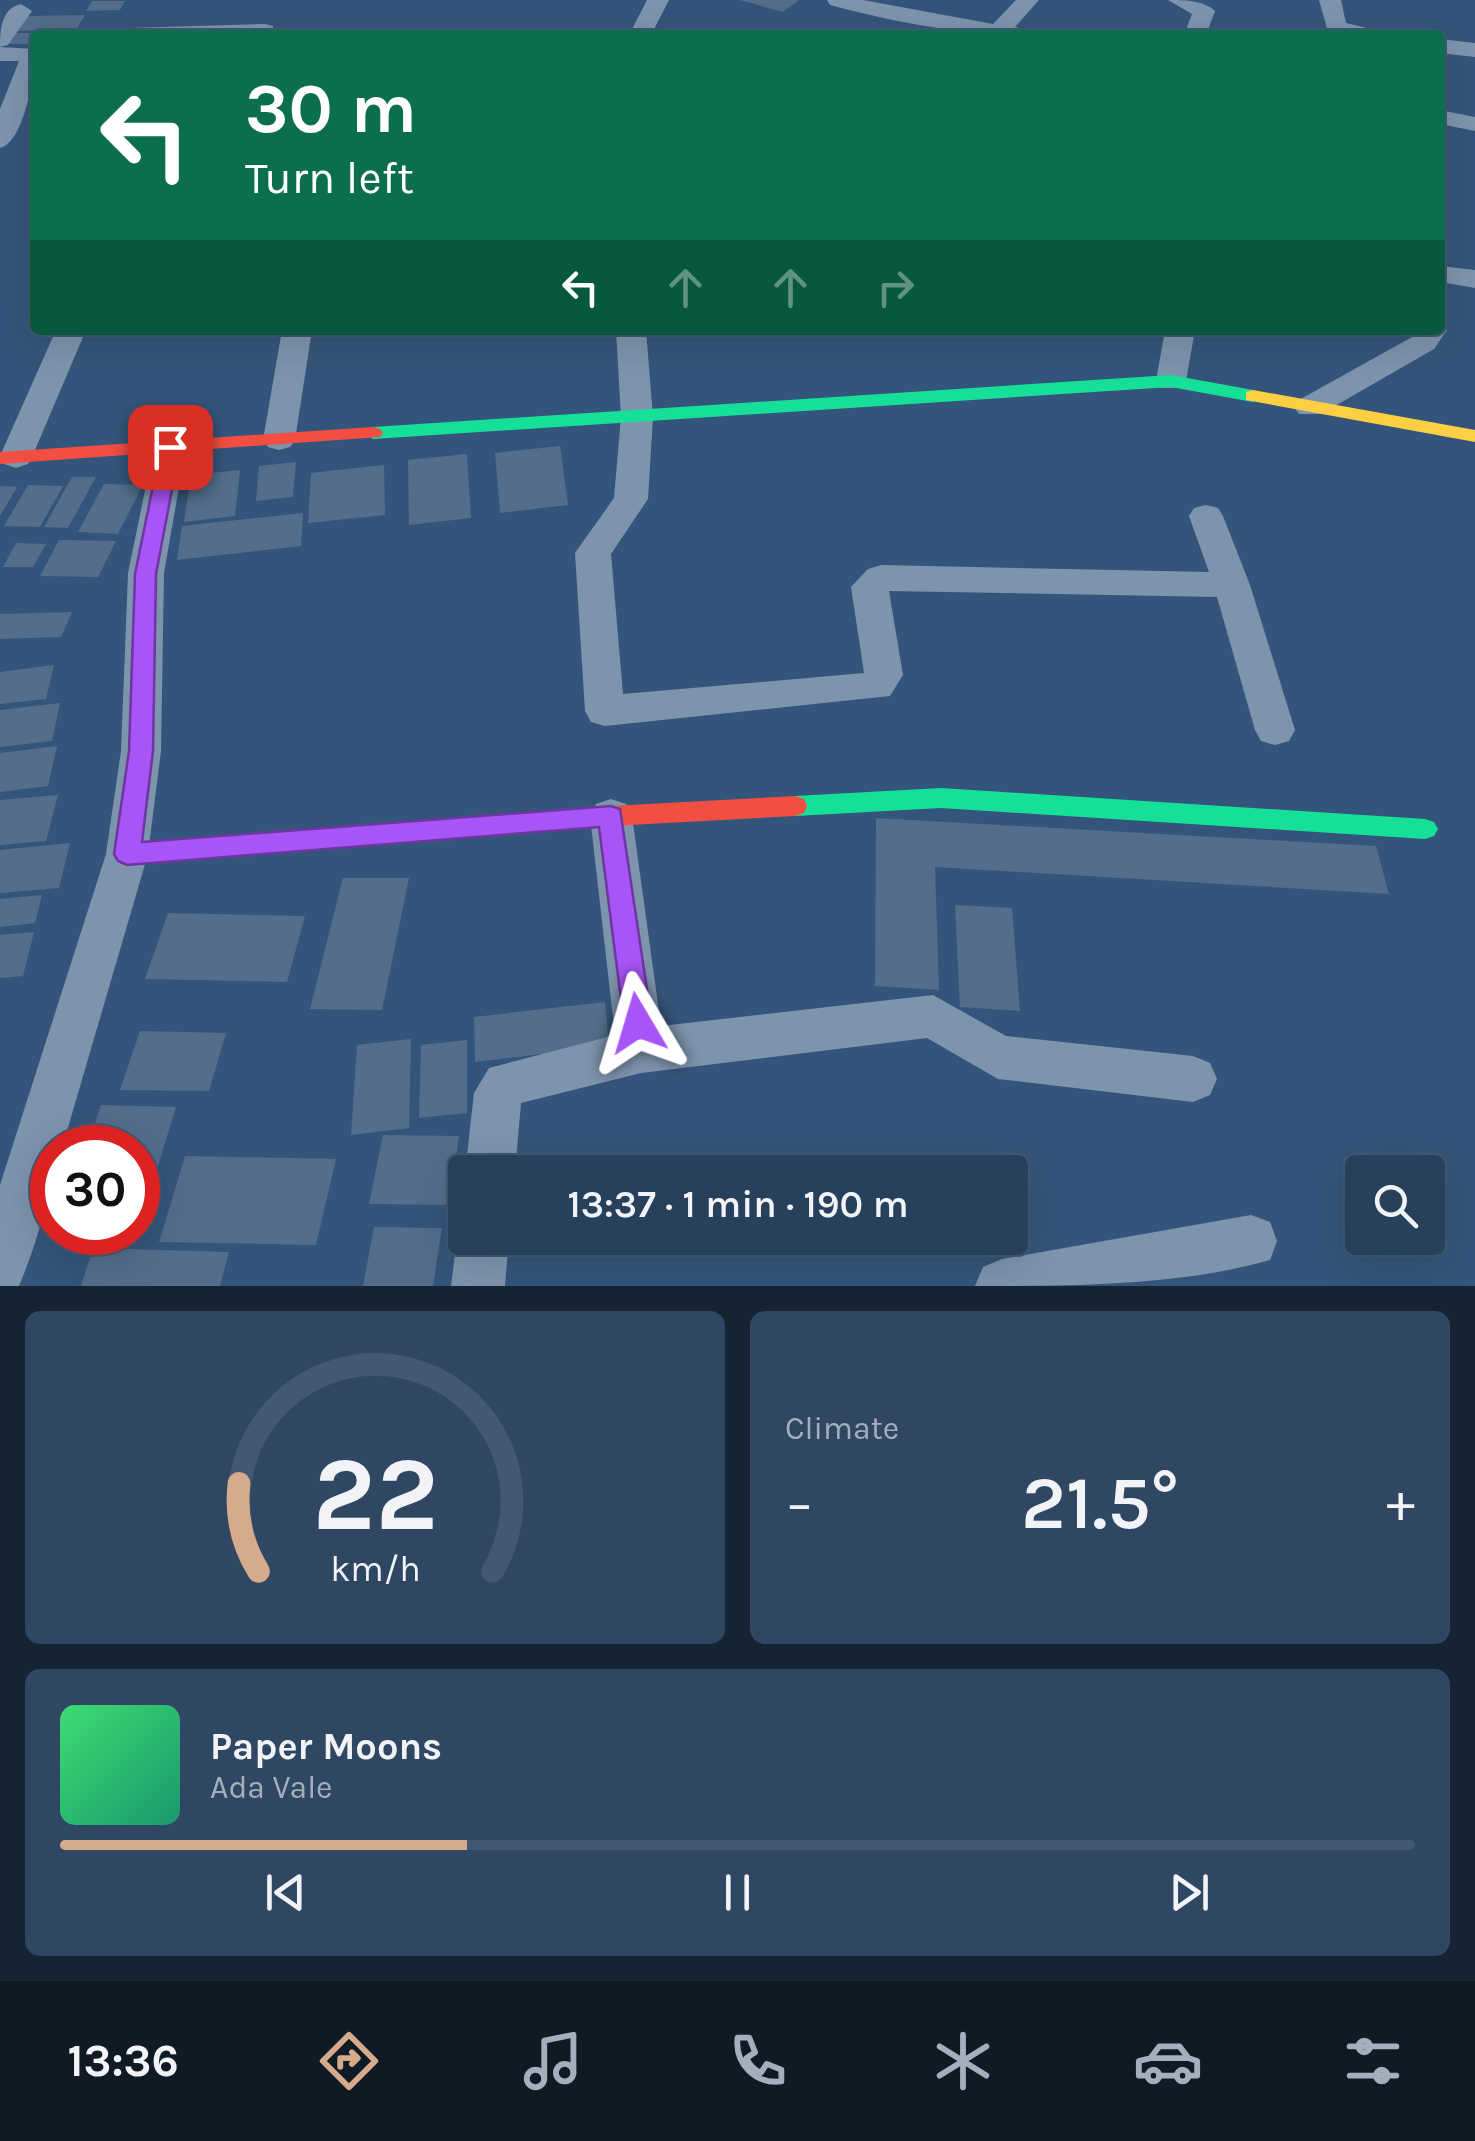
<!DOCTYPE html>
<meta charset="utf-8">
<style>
body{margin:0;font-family:Karla,sans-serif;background:#2f4762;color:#f1f3f6;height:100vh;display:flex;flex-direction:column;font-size:38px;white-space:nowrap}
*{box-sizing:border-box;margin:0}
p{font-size:32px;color:#a4afbb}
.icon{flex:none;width:55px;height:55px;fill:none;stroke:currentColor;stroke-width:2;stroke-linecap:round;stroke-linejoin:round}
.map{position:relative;height:1286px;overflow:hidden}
.drawer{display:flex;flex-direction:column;gap:25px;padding:25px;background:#152333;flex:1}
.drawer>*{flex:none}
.hud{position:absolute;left:30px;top:30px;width:1415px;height:305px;border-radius:10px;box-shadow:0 10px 40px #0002,0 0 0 2px #435972;background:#0b6e4f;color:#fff;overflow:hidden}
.tools{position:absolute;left:1345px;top:1155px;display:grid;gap:20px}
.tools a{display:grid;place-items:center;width:100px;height:100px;border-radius:10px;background:#27405c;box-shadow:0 10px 40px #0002,0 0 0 2px #435972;font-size:50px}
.speed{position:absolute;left:30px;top:1125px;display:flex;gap:20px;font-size:50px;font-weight:700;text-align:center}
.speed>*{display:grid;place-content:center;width:130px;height:130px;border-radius:50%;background:#27405c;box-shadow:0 10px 40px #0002,0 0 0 2px #435972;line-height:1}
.speed .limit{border:15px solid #d22;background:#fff;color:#111}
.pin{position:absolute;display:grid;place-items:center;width:85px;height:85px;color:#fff;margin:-42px;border-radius:20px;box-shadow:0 5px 15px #0006}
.me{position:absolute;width:110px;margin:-55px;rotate:353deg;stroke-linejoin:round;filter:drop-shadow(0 0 8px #0008)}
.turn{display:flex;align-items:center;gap:35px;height:210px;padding:0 50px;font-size:45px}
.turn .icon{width:130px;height:130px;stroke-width:2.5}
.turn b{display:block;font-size:70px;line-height:85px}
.lanes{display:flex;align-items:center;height:95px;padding:0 50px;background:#0003;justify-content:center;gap:50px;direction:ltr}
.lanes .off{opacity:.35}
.big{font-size:75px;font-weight:600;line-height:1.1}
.drawer .card{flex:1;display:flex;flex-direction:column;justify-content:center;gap:15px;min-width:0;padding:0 35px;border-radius:15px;background:#2f4762}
.drawer .dial{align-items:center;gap:0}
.dial svg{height:260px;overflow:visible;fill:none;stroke:#435972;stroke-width:7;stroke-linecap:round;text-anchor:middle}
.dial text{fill:#f1f3f6;stroke:none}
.song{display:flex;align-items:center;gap:30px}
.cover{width:120px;height:120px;border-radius:15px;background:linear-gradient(135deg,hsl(140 70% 55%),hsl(160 70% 35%))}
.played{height:10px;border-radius:5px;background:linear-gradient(90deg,#d6ab8b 30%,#435972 30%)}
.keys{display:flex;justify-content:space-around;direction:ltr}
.heat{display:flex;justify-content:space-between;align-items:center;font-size:55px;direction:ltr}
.drawer .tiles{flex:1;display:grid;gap:25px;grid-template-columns:1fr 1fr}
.card:last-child{grid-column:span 2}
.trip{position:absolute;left:448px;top:1155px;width:580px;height:100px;border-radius:10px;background:#27405c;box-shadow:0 10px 40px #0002,0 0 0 2px #435972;font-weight:600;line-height:100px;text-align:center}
.tabs{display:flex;height:160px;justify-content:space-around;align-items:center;background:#101a25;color:#a4afbb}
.tabs .icon{width:70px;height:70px}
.tabs .on{color:#d6ab8b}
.tabs b{font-size:45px;color:#f1f3f6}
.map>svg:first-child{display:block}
.building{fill:#536d8b}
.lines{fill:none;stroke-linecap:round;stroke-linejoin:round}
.street{fill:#7e94ad;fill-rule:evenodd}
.fast{fill:#16e098;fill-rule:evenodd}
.slow{fill:#ffcf43;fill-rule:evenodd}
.jam{fill:#f24e42;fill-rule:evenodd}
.route{fill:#a855f7;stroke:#6d37a1;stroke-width:2.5}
</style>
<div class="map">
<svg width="1475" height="1286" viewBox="0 0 1475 1286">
<rect width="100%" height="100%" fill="#34557b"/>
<g class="building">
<polygon points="740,0 799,0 783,12"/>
<polygon points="92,1 125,1 120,10 86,11"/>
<polygon points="85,15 76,30 17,31 27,16"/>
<polygon points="10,33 35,33 35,44 2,44"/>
<polygon points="560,446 568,505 500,513 495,453"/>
<polygon points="467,454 471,518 409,525 408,460"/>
<polygon points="296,462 293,497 256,501 259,466"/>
<polygon points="384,465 385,515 308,523 311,473"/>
<polygon points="240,470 235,516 184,522 191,475"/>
<polygon points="72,477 96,477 68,528 44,527"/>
<polygon points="104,484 143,485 118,534 78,532"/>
<polygon points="28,485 63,486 40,527 4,526"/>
<polygon points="0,486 17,487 0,516"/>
<polygon points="303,513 301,546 177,560 182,526"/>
<polygon points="59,540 116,541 98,577 40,576"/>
<polygon points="16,543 46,544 33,567 3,567"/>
<polygon points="72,612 61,637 0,639 0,614"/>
<polygon points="54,665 46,699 0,704 0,672"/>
<polygon points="60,703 52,741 0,747 0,710"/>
<polygon points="57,746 48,786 0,792 0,753"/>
<polygon points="58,795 46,841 0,845 0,800"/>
<polygon points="876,818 1376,846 1389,894 935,867 939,990 875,986"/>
<polygon points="70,843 59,888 0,893 0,850"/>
<polygon points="343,878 409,878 382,1010 310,1009"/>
<polygon points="42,895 35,923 0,927 0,899"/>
<polygon points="955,905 1012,908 1020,1011 960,1007"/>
<polygon points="168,913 305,916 287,982 145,979"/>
<polygon points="34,932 23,976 0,978 0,935"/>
<polygon points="605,1002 609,1046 475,1062 474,1017"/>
<polygon points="140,1031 226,1033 209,1091 120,1090"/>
<polygon points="411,1039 409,1128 351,1135 357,1045"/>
<polygon points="467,1040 467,1113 419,1118 421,1045"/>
<polygon points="101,1105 176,1107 143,1215 138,1215 138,1148 87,1148"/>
<polygon points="383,1135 459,1136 449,1205 369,1204"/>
<polygon points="185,1156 336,1159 316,1245 159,1242"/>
<polygon points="374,1227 442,1228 433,1286 363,1286"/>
<polygon points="93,1248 229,1252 220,1286 81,1286"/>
</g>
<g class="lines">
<g class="street">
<polygon points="647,0 669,0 651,35 629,35"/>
<path d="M827 0H863L993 24 1016 0H1039L1015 27 1029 30 1032 35C963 35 897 23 830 5Z"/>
<path d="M1168 0C1185 0 1203 0 1215 11L1206 35H1184L1192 14Z"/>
<polygon points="1319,0 1341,0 1346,23 1375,30 1378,35 1328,32"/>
<path d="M21 4 32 11 8 45 0 47C0 29 1 9 21 4Z"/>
<polygon points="265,24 273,26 273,35 116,35 127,28"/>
<polygon points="1440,39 1475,43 1475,57 1440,53"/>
<path d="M0 47 35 49C35 72 25 142 0 148V109L19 61H0Z"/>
<polygon points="1440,110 1475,117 1475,131 1440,124"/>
<polygon points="1440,266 1475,270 1475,288 1440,282"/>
<polygon points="1440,323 1447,330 1434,349 1321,414 1299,414 1294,407 1299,400 1412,337 1417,330 1440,330"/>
<polygon points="56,330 86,330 32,457 28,464 16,468 4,464 0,456"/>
<polygon points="282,330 312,330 295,440 290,447 279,450 268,447 263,440"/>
<polygon points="616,330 646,330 653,417 648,499 611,554 623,694 864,673 851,587 868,569 881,565 1209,572 1189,516 1194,508 1206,505 1218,508 1223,516 1250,585 1295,730 1289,741 1275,745 1261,741 1255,730 1217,597 889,591 903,675 890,696 605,726 591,722 585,711 575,553 614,498 621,417"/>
<polygon points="1165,330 1195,330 1186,381 1182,388 1160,388 1156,381"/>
<path d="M170 437 182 440 186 447 164 573 161 751 148 854 62 1148H52C52 1194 37 1243 19 1286H0V1185L106 854 121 751 128 573 154 447 158 440Z"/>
<polygon points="611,799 626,804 632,816 661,1026 933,995 1006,1036 1193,1056 1210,1063 1217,1079 1210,1095 1193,1102 998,1079 927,1038 641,1073 521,1103 515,1172 465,1173 474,1093 489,1068 615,1035 590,816 596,804"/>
<path d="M1251 1215 1270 1222 1277 1241 1270 1260C1179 1286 1071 1286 975 1286L983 1267 1002 1259Z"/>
<polygon points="465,1220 465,1238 509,1238 505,1286 451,1286 457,1238"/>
</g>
<g class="fast">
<polygon points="1171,375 1253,390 1262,396 1253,402 1171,387 373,439 363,433 373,427"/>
<polygon points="941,788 1425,819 1434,822 1438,829 1434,836 1425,839 941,808 795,816 786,813 783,806 786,799 795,796"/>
</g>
<polygon class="slow" points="1253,390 1475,430 1475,442 1246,400 1246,392"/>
<g class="jam">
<polygon points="373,427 380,429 383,433 380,437 0,464 0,452"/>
<polygon points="795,796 804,799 807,806 804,813 795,816 611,826 127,865 118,862 114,854 118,846 127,843 611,806"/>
</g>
</g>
<polygon class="route" points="170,441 180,447 156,574 153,751 142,842 611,806 620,809 652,1023 648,1032 638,1036 628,1032 624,1023 599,827 127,865 118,861 114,854 129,751 135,574 161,447"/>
</svg>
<div class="tools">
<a><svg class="icon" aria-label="search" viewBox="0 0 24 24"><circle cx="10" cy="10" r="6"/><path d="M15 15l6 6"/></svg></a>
</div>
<div class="speed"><div class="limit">30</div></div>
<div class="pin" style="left:170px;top:447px;background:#d93025"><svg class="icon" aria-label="arrive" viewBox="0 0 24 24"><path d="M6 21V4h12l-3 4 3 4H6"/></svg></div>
<svg class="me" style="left:638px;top:1023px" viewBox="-20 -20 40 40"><path d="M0-17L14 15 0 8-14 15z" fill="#a855f7" stroke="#fff" stroke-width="4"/></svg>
<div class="trip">13:37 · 1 min · 190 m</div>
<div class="hud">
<div class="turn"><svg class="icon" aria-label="left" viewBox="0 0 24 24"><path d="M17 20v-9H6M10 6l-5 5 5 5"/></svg><div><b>30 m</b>Turn left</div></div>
<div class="lanes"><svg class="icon" aria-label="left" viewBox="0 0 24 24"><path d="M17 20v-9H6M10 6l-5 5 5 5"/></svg><svg class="icon off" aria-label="ahead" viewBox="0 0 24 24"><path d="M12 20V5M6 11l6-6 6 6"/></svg><svg class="icon off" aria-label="ahead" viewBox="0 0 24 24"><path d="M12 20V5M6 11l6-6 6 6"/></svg><svg class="icon off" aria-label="right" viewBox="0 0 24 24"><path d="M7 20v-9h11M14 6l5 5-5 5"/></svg></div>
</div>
</div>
<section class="drawer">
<div class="tiles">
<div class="card dial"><svg viewBox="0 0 100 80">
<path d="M14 69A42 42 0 1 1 86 69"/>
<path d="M14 69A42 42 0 0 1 8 42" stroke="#d6ab8b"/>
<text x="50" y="56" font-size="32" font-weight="700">22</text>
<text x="50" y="72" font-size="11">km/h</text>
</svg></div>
<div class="card"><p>Climate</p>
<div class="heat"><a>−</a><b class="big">21.5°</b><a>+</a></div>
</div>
<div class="card">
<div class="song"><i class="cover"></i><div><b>Paper Moons</b><p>Ada Vale</p></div></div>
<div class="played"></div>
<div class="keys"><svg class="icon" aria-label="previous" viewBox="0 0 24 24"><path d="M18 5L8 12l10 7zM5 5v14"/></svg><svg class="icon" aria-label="pause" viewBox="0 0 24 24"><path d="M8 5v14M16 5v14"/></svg><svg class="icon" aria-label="next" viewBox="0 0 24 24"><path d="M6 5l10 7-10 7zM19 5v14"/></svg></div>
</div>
</div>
</section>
<nav class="tabs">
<b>13:36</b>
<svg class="icon on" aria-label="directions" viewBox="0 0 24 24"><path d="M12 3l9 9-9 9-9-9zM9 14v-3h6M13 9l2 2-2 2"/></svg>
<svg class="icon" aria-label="music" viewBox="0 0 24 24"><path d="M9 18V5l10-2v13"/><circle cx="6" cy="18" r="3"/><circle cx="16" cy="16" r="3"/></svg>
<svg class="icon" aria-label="phone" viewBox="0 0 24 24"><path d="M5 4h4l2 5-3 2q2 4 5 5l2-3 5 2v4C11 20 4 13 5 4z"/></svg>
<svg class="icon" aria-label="climate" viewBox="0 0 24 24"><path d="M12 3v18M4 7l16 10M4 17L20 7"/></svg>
<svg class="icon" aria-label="car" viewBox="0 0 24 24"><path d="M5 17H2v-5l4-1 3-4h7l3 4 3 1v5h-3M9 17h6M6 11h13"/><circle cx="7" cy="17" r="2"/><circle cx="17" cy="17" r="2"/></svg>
<svg class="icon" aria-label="filters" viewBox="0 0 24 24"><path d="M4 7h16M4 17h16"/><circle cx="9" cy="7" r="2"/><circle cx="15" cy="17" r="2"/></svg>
</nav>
